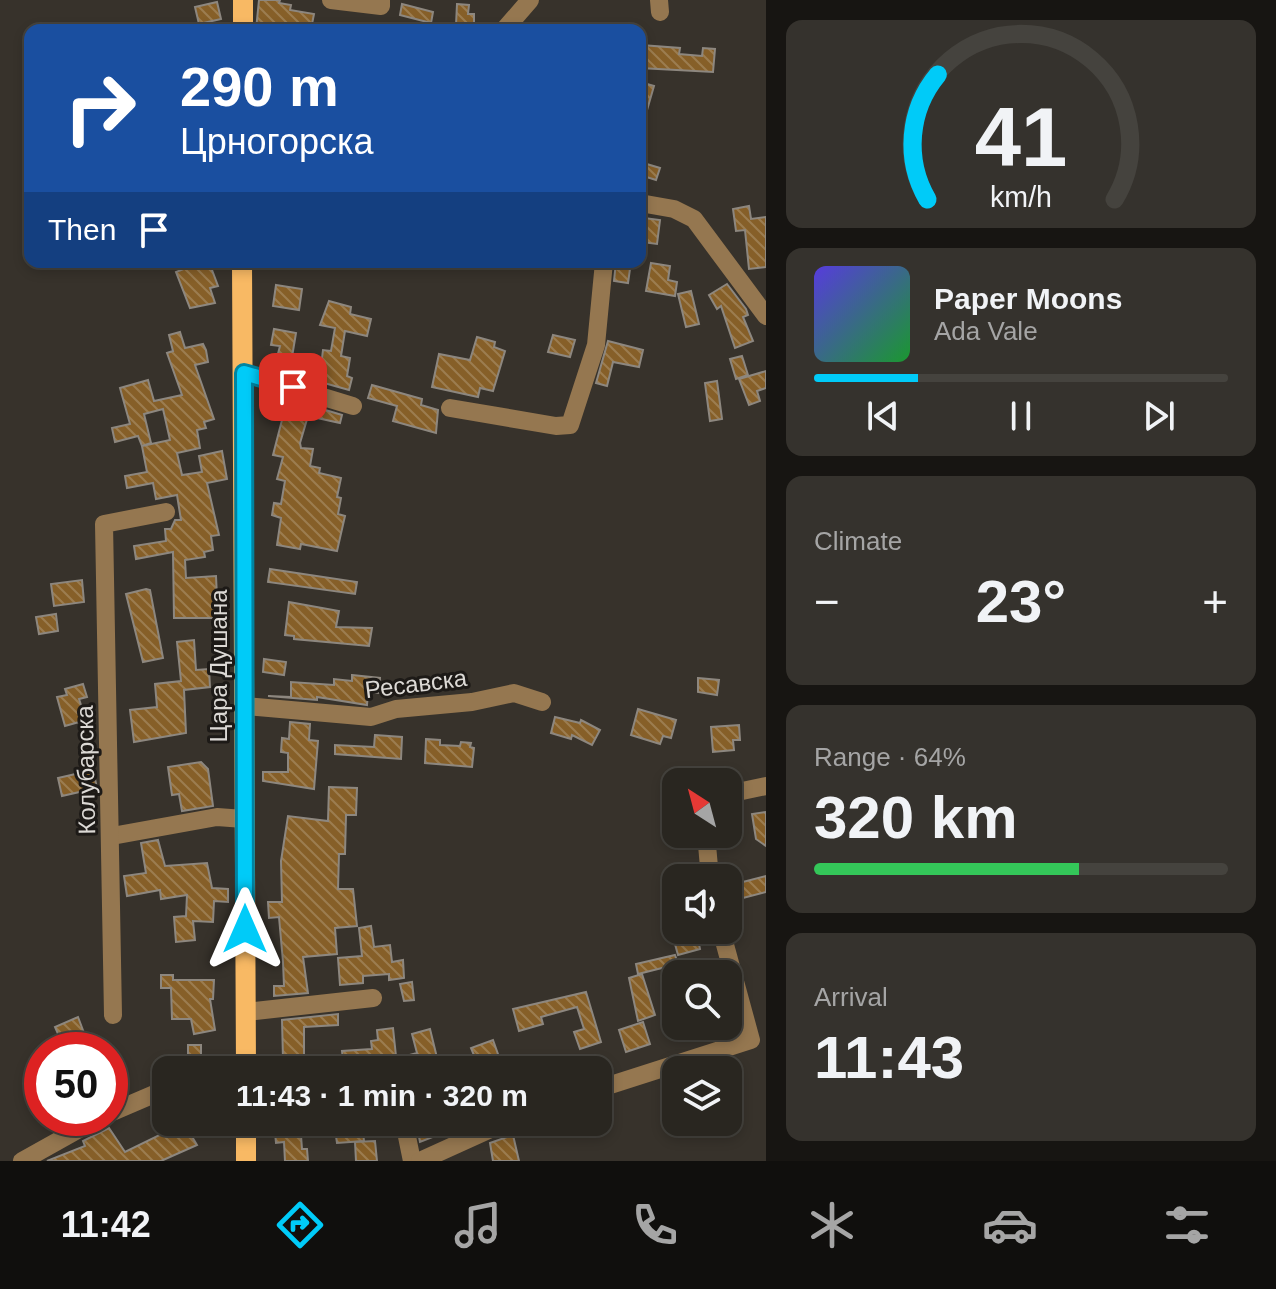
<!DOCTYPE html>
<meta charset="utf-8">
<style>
body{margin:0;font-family:Arial,sans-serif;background:#35322d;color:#f1f3f6;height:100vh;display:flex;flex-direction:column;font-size:30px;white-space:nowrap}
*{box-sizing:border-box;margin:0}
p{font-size:26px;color:#a5a5a5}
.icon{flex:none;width:44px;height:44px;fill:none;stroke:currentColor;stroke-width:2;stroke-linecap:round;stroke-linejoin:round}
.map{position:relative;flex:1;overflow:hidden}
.details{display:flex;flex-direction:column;gap:20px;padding:20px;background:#171512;width:510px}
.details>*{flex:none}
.hud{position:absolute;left:24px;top:24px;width:622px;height:244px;border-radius:16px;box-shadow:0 4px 12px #0003,0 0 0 2px #45433e;background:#1a4fa0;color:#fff;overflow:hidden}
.needle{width:52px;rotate:324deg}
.tools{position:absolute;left:662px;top:768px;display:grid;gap:16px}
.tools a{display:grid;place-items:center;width:80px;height:80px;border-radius:16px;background:#292620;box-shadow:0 4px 12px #0003,0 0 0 2px #45433e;font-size:40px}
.speed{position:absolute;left:24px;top:1032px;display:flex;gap:16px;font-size:40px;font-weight:700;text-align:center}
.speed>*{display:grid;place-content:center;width:104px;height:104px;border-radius:50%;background:#292620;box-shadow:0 4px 12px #0003,0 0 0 2px #45433e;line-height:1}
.speed .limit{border:12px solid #d22;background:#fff;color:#111}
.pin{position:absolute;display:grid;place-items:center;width:68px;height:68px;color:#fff;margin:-34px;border-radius:16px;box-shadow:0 4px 12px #0006}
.me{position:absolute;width:88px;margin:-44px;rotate:0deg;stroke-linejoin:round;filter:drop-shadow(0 0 6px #0008)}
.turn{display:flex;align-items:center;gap:28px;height:168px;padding:0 24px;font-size:36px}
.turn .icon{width:104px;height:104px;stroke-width:2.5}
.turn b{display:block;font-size:56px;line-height:68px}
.then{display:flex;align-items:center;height:76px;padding:0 24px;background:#0003;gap:16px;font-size:30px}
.big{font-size:60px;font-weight:800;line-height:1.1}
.details .card{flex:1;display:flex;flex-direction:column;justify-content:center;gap:12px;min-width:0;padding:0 28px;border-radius:16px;background:#35322d}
.details .dial{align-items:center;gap:0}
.dial svg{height:208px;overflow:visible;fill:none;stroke:#45433e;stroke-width:7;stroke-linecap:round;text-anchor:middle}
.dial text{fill:#f1f3f6;stroke:none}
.song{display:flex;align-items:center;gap:24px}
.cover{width:96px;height:96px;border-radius:12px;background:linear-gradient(135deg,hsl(250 70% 55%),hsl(130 70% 35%))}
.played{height:8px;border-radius:4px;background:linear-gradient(90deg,#00cbf8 25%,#45433e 25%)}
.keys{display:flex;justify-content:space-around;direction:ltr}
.heat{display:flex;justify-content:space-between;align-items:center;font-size:44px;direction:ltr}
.charge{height:12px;border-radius:6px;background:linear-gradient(90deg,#34c759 64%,#45433e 0)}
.trip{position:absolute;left:152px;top:1056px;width:460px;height:80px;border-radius:16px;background:#292620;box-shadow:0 4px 12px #0003,0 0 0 2px #45433e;font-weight:800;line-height:80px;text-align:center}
.tabs{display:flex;height:128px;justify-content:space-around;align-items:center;background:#100f0d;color:#a5a5a5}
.tabs .icon{width:56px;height:56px}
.tabs .active{color:#00cbf8}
.tabs b{font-size:36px;color:#f1f3f6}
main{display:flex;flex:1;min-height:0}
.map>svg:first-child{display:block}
.building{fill:url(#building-back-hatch);stroke:#8d877f;stroke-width:2;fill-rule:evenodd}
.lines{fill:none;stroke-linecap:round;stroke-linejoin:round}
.minor{stroke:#957750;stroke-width:18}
.major{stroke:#f8b964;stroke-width:20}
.route-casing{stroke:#0084a1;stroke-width:20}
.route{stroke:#00cbf8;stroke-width:14}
.labels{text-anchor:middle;stroke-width:6;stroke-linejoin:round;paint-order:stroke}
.street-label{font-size:24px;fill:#dcd9d5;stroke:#1d1a17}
</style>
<main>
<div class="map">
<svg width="766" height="1161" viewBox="0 0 766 1161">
<defs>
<pattern id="building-back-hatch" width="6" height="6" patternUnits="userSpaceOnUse" patternTransform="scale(2)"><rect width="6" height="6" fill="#865f28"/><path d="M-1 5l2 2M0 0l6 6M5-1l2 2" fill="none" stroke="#9c7d50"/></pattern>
</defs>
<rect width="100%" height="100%" fill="#37322b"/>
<g class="building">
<polygon points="259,0 280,0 279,3 291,5 290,10 314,14 311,29 291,26 290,30 256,30"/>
<polygon points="217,2 221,19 199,24 195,7"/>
<polygon points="402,4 433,12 431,23 400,15"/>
<polygon points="457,4 469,5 468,14 474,14 474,26 456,25"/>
<polygon points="641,45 680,48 679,54 702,56 703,48 715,49 713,72 640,68"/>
<polygon points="640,82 654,86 643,124 640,123"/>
<polygon points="640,162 660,168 656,180 640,175"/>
<polygon points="749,206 751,219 766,217 766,267 749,269 745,230 736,231 733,209"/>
<polygon points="644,218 660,220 657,244 641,242"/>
<polygon points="201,262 209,262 218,286 210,288 215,303 190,308 176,272"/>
<polygon points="616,262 631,262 628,283 614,281"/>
<polygon points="651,263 670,266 668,280 677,282 675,296 646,291"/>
<polygon points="727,284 746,309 748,315 743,317 753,341 735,348 721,306 717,309 709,295"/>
<polygon points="276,285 302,289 299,310 273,306"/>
<polygon points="691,291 699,324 686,327 678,294"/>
<polygon points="329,301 351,307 350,314 371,319 367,336 345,331 341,356 350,358 347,376 352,378 349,390 274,369 280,346 271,345 274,329 296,333 291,363 320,374 323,350 331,351 335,328 320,325"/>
<path d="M180 332 185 348 203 344 206 350 208 362 195 365 214 419 204 422 206 428 197 430 200 448 177 453 182 475 202 472 199 456 222 451 227 479 207 483 219 535 211 536 213 550 204 552 205 557 185 560 186 578 216 576 218 618H174L173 552 136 559 134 546 166 541 165 529H171L175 520H181L177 495 156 499 153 483 127 488 125 476 147 472 142 446 138 436 115 442 112 428 130 424 120 388 148 380 154 401 182 395 167 353 173 351 169 335ZM163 409 170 440 142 446 151 443 144 414Z"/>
<polygon points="553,335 575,340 570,357 548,352"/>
<polygon points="477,337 495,342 494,347 505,351 493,391 480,388 478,397 432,387 439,354 470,360"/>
<polygon points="608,341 643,350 639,367 613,362 607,386 596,383"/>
<polygon points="742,356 748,375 736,379 730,359"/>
<polygon points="766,371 766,388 757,391 760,401 749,405 739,379"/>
<polygon points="717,381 722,419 710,421 705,383"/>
<polygon points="372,385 422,399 421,405 438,410 436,433 393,421 397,406 368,398"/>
<polygon points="275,395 342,415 340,423 308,416 300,443 301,448 313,449 310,466 320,468 319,473 341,478 337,497 341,498 338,514 345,516 337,551 301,544 300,549 277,545 281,518 272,515 274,503 281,504 285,481 277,479 283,457 273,455 282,420 271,417"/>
<polygon points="270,569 357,582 355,594 268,582"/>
<polygon points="82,580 84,602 54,606 51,584"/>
<polygon points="146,589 150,590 163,658 143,662 126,594"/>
<polygon points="289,602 339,611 336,627 372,628 369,646 294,639 294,636 285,635"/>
<polygon points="56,614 58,631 39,634 36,617"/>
<polygon points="194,640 196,670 209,669 210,687 184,690 186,733 134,742 130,710 157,707 155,684 181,681 177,642"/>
<polygon points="264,659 286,662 284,675 263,672"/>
<polygon points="352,675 380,678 379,693 368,692 367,705 317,697 317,700 268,696 291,697 291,682 334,685 334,679 352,681"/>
<polygon points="698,678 719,680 717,695 698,692"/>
<polygon points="83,684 87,697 79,699 86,720 65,726 57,697 67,695 65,689"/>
<polygon points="638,709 676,720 671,738 663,736 660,744 631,735"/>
<polygon points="555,717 580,723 581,720 600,730 592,745 572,735 571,739 551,733"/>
<polygon points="290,722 310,724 309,740 318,741 314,789 263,781 263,772 288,772 288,753 281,752 282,738 289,739"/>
<polygon points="739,725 740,740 733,740 734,750 713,752 711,727"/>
<polygon points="375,735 402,737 401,759 335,754 335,745 374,747"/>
<polygon points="426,739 440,740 440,745 460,746 461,742 471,743 470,747 474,748 472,767 425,763"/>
<polygon points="201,762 208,769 213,806 182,811 179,794 172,795 168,767"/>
<polygon points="93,770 97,788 62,796 58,778"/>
<polygon points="329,787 357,788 356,815 346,815 345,854 339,854 338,889 353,889 357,926 335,928 337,954 303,957 308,993 274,996 274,986 284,986 283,962 279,917 269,918 268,902 282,902 281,861 288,816 328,821"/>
<polygon points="766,812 766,846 756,839 752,814"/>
<polygon points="158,840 165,866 207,863 212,888 228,889 228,902 214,901 213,922 193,921 195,940 176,942 174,917 186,916 187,895 161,899 160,890 127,896 124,876 146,873 141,843"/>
<polygon points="766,876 766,892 739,899 735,884"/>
<polygon points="371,926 374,947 390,945 392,962 403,960 404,978 389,980 389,974 363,976 363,983 340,985 338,958 362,956 359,928"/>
<polygon points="696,930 700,949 678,955 672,933"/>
<polygon points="675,955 678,964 638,974 636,964"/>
<polygon points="642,974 655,1015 638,1021 629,978"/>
<polygon points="161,975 173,975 173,980 214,980 213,999 210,999 215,1030 194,1034 191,1019 172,1019 171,988 161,988"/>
<polygon points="412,982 414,1000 404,1001 400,984"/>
<polygon points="586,992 601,1042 580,1049 574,1032 584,1029 577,1007 541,1017 543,1024 519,1031 513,1009"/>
<polygon points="338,1014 338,1025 304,1027 304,1058 283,1059 282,1020"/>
<polygon points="78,1017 84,1033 62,1043 55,1027"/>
<polygon points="643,1022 650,1044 626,1052 619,1030"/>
<polygon points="393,1028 396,1056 368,1059 369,1070 344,1070 342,1051 372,1049 371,1041 378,1040 377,1030"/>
<polygon points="430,1029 440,1070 392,1070 391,1060 417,1053 412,1034"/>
<polygon points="493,1040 499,1057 492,1060 493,1064 478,1065 471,1048"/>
<polygon points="188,1045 201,1045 201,1055 206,1055 205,1068 188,1068"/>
<polygon points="274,1122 300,1122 302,1149 307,1149 308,1161 285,1161 284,1142 276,1143"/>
<polygon points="362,1122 364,1141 337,1143 334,1123"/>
<polygon points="416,1122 432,1122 438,1135 420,1142"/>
<polygon points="184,1123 197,1145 161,1161 47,1161 85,1146 83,1141 109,1128 125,1152"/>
<polygon points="513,1135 519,1161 493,1161 490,1143"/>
<polygon points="375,1141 377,1161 356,1161 355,1142"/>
</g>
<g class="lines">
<g class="minor">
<polyline points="331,0 381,6 381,0"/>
<polyline points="659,0 660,12"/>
<polyline points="504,30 530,0"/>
<polyline points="640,203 674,209 694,219 766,316"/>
<polyline points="244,373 353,406"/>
<polyline points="450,408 556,426 570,425 596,345 604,262"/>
<polyline points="245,706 371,717 396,709 472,702 514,693 542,702"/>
<polyline points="728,794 766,786"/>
<polyline points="706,834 710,878"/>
<polyline points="112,836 217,817 244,819"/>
<polyline points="246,1012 373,998"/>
<polyline points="113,1015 104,524 166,512"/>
<polyline points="217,1070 246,1065"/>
<polyline points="598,1089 751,1040 721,930"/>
<polyline points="110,1113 166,1089"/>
<polyline points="404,1122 412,1161"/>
<polyline points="22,1161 99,1118"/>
<polyline points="420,1161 506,1122"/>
</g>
<g class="major">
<polyline points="243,30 243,0"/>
<polyline points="242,262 246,1070"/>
<polyline points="246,1161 246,1122"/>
</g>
</g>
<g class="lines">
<g class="route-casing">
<polyline id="route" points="245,929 244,373 293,387"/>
</g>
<use href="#route" class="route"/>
</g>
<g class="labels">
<g class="street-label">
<text transform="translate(219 666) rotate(-90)" y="8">Цара Душана</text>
<text transform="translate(416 684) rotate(-7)" y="8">Ресавска</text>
<text transform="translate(86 770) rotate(-91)" y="8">Колубарска</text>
</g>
</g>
</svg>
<div class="tools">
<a><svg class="needle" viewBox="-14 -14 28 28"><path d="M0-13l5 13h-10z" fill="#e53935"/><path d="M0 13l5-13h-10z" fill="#a5a5a5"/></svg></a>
<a><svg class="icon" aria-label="sound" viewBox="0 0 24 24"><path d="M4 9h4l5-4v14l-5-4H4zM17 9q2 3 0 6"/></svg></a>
<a><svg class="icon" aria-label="search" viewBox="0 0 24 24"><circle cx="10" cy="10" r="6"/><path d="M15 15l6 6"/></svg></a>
<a><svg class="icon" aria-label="layers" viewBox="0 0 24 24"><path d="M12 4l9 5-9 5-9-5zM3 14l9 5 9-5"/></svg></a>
</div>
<div class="speed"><div class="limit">50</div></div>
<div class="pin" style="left:293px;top:387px;background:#d93025"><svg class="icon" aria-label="arrive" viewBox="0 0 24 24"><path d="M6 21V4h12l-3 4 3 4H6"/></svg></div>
<svg class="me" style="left:245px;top:929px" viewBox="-20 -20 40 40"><path d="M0-17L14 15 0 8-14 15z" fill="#00cbf8" stroke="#fff" stroke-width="4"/></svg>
<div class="trip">11:43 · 1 min · 320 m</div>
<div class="hud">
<div class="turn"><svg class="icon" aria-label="right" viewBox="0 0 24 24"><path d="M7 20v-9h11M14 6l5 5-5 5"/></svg><div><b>290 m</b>Црногорска</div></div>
<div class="then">Then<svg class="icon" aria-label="arrive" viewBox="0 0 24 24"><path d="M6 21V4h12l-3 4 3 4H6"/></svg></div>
</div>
</div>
<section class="details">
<div class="card dial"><svg viewBox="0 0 100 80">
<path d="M14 69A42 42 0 1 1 86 69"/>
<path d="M14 69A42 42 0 0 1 18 21" stroke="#00cbf8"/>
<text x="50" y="56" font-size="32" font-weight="700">41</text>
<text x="50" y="72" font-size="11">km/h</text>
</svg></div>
<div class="card">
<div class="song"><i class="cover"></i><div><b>Paper Moons</b><p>Ada Vale</p></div></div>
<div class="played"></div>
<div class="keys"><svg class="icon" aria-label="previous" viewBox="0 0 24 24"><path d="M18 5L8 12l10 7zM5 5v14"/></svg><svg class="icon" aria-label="pause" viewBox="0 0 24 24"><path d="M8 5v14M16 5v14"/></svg><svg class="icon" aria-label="next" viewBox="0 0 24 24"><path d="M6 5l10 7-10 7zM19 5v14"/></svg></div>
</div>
<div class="card"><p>Climate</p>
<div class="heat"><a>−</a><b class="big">23°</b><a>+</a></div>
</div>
<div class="card"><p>Range · 64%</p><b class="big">320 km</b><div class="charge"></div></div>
<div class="card"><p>Arrival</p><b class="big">11:43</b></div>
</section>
</main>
<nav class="tabs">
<b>11:42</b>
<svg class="icon active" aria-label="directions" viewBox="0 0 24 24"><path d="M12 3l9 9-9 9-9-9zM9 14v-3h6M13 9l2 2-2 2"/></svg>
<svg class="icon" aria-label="music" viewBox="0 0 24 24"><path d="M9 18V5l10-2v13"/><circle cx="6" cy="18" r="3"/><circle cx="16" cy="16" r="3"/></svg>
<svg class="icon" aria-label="phone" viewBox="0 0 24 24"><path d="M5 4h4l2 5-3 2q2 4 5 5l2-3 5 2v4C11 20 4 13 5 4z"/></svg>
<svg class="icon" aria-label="climate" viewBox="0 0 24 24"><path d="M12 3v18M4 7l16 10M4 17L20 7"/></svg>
<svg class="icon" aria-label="car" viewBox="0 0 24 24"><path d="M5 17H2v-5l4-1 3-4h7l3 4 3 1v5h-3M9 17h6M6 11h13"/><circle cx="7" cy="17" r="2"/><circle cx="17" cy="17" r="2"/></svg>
<svg class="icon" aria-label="filters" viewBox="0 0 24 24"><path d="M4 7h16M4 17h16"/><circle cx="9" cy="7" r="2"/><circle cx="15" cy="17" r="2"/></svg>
</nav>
